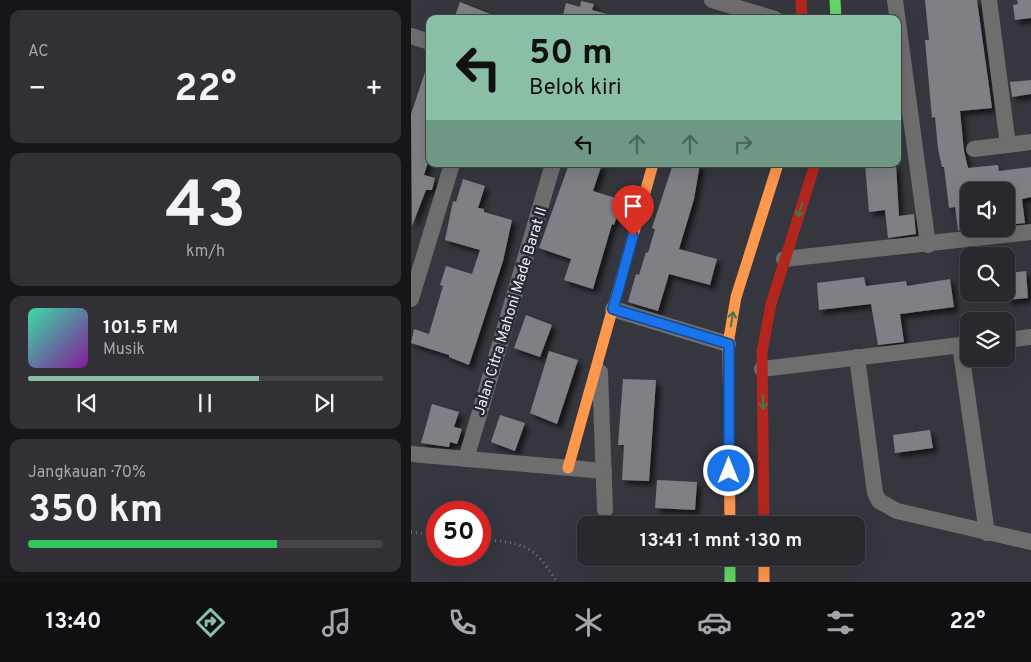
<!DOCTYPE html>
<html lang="id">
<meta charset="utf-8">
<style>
body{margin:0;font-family:Overpass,sans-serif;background:#303036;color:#f1f3f6;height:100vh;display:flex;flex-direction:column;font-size:19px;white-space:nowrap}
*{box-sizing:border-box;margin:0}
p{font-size:16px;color:#a5a6aa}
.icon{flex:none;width:28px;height:28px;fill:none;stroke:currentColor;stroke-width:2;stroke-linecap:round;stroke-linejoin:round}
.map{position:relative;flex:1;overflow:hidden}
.details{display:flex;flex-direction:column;gap:10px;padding:10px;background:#161619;width:411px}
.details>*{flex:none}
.guide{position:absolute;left:15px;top:15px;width:475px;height:152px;border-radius:10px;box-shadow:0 5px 20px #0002,0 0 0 1px #44444a;background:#8abfa5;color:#111;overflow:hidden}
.tools{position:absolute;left:549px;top:182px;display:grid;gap:10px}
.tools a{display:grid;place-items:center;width:55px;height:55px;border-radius:10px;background:#28282e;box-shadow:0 5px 20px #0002,0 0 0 1px #44444a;font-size:25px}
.speed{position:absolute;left:15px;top:501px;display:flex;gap:10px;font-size:25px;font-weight:700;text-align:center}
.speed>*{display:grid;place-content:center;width:65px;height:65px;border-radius:50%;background:#28282e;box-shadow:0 5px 20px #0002,0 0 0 1px #44444a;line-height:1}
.speed .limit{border:8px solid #d22;background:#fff;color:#111}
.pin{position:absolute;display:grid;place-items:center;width:42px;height:42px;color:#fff;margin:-51px -21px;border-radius:50% 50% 50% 0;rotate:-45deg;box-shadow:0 0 5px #0007}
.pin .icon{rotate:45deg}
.me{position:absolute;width:55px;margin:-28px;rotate:0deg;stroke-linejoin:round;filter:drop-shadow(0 0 4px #0008)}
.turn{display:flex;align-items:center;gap:18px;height:105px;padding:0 20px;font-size:22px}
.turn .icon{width:65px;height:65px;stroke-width:2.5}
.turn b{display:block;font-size:35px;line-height:42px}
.lanes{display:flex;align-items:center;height:48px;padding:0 20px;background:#0003;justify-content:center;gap:25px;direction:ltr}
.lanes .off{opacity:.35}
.big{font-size:38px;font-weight:700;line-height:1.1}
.details .widget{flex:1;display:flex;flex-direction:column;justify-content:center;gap:8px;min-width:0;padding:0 18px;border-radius:10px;background:#303036}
.details .dial{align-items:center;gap:0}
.dial b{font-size:65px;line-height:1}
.song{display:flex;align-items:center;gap:15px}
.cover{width:60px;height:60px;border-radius:8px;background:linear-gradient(135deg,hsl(160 70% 55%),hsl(290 70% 35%))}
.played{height:5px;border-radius:2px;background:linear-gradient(90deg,#8abfa5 65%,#44444a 65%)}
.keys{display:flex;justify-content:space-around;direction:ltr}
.heat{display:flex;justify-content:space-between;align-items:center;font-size:28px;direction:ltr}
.charge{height:8px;border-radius:4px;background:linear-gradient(90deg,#34c759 70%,#44444a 0)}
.trip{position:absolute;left:166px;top:516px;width:288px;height:50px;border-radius:10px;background:#28282e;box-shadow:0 5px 20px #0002,0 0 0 1px #44444a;font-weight:700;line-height:50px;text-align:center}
.tab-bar{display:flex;height:80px;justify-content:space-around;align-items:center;background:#101012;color:#a5a6aa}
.tab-bar .icon{width:35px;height:35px}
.tab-bar .selected{color:#8abfa5}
.tab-bar b{font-size:22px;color:#f1f3f6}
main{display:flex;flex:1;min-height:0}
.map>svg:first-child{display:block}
.building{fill:#817f86;filter:url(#shadow)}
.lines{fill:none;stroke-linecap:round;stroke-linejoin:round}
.path{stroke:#757476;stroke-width:3;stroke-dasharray:1 4;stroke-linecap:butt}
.street{stroke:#706d6e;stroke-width:16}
.fast{stroke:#63d668;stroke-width:11}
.slow{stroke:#ff974d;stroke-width:11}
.jam{stroke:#b3261e;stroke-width:11}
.oneway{stroke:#43774c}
.route-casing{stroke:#114b97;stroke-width:12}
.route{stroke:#1a73e8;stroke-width:9}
.labels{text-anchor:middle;stroke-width:5;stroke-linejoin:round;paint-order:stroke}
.street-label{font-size:15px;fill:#eff0f9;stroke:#282936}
</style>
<main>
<section class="details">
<div class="widget"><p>AC</p>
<div class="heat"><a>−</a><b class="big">22°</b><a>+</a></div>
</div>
<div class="widget dial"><b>43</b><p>km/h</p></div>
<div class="widget">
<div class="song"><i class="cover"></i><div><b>101.5 FM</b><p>Musik</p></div></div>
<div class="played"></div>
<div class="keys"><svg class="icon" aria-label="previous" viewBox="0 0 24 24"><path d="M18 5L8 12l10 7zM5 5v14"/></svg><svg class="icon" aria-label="pause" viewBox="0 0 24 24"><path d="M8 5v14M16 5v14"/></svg><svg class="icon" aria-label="next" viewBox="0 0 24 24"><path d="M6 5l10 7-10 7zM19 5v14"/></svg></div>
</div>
<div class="widget"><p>Jangkauan · 70%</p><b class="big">350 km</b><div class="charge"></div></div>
</section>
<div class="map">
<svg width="620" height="582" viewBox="0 0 620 582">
<defs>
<filter id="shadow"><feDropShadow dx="4.5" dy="4.5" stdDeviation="2.5" flood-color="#0009"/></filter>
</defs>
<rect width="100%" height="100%" fill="#36363e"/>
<g class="building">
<polygon points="514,0 566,0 581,108 549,111 553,151 557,168 587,165 588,171 620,167 620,197 611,199 614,223 595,225 595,191 558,191 558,229 547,230 544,207 538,208 533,167 531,167 527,149 524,117 521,118 514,40 518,40"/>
<polygon points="606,0 620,0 620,18 604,20 602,5 607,4"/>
<polygon points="170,1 183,4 181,10 196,14 196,19 151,19 155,3 169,7"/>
<polygon points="49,2 89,18 89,19 43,19"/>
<polygon points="16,66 19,66 19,156 13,175 24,178 21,190 15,190 1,226 0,114"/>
<polygon points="620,80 620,94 601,97 599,82"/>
<polygon points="158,164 191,164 182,191 211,200 203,225 201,224 182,289 153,280 160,259 128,248"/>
<polygon points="262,164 289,164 283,199 268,249 306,259 299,285 258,274 247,311 217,302 225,274 228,275 235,252 237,253 244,229 241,228"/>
<polygon points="454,164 485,164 488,216 503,214 505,234 477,238 474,210 458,212"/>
<polygon points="52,179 74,186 67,208 73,209 73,212 101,220 92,261 58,365 38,357 38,355 0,343 3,329 18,334 32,286 29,285 35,266 61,274 69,250 34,240 42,201 45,202"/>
<polygon points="615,271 617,298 595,300 595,273"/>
<polygon points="453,277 455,286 495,281 496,286 539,279 543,307 489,314 493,342 467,345 460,304 408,310 406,283"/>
<polygon points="115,315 141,325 129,357 103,348"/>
<polygon points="138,351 167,360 146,424 119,413"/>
<polygon points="212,379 245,380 238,481 211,480 213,445 207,445"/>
<polygon points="21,404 48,412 43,427 51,429 46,444 39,442 38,447 10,443"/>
<polygon points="89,415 114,423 104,451 80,442"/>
<polygon points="519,430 522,448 484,453 482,435"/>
<polygon points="246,480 286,482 284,510 244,508"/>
</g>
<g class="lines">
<g class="path">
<polyline points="0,532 26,535"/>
<path d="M69 539C113 544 121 542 146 582"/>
</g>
<g class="street">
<polyline points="301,0 364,19"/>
<polyline points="484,0 517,245"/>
<polyline points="578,0 597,145"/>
<polyline points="0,36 19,42"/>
<polyline points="563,149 620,142"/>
<polyline points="373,259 620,232"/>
<polyline points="0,299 41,164"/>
<polyline points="202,309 317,344"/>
<polyline points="595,340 620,337"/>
<polyline points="549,345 576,533"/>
<polyline points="446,357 464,493 468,501 486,511 620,542"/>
<polyline points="351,369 558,344"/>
<polyline points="189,372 194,510"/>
<polyline points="0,454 193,471"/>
<polyline points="55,459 142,164"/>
</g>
<g class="fast">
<polyline points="424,0 425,19"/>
<polyline points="319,558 319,582"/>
</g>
<g class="slow">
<polyline points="157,468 242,164"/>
<polyline points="319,525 317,344 325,297 367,164"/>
<polyline points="353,558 353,582"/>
</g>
<g class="jam">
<polyline points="390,0 391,19"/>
<polyline points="353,525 351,352 360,304 404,164"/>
</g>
</g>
<defs><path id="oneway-shaft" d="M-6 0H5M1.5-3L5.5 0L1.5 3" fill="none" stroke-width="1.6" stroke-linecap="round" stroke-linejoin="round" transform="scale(1.25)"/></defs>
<g class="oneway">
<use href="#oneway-shaft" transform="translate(389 210) rotate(108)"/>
<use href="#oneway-shaft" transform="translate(321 319) rotate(-81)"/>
<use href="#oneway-shaft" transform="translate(352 402) rotate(89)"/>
</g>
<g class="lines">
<g class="route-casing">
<polyline id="route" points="222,236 202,309 318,344 318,471"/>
</g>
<use href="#route" class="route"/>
</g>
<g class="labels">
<g class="street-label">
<text transform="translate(99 311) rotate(-73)" y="5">Jalan Citra Mahoni Made Barat II</text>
</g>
</g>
</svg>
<div class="tools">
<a><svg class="icon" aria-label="sound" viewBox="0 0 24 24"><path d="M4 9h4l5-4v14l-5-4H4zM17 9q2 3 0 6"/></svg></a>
<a><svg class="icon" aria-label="search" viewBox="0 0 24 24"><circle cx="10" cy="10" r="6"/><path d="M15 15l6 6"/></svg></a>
<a><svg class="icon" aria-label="layers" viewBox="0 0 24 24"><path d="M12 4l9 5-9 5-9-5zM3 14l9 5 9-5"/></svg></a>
</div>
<div class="speed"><div class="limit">50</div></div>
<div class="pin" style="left:222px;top:236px;background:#d93025"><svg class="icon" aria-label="arrive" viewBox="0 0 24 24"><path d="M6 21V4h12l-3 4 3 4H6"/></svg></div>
<svg class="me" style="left:318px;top:471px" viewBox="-20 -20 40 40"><circle r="17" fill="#1a73e8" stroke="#fff" stroke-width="3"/><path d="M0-11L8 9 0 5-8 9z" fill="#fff"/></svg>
<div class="trip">13:41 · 1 mnt · 130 m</div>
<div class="guide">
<div class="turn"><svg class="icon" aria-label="left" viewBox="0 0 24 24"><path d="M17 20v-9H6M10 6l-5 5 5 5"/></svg><div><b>50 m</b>Belok kiri</div></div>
<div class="lanes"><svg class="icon" aria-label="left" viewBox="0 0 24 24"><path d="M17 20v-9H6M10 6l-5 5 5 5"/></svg><svg class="icon off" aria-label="ahead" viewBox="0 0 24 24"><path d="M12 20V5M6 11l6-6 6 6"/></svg><svg class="icon off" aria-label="ahead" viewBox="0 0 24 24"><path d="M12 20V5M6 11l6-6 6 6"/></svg><svg class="icon off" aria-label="right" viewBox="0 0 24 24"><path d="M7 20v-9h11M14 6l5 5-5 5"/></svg></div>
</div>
</div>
</main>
<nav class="tab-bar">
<b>13:40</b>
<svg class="icon selected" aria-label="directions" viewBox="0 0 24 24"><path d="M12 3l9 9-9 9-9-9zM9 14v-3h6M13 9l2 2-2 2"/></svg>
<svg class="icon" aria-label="music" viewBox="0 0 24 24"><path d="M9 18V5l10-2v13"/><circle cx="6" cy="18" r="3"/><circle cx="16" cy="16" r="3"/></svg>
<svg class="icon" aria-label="phone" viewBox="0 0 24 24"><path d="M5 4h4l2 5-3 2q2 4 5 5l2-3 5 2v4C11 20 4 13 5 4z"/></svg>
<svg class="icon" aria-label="climate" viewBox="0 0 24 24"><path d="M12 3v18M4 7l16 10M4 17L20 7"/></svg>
<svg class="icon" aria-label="car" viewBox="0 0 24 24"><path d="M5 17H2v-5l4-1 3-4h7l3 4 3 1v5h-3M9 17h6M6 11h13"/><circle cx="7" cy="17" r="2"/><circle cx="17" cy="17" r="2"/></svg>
<svg class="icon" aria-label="filters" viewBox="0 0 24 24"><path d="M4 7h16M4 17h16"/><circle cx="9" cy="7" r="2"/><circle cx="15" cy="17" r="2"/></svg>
<b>22°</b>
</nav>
